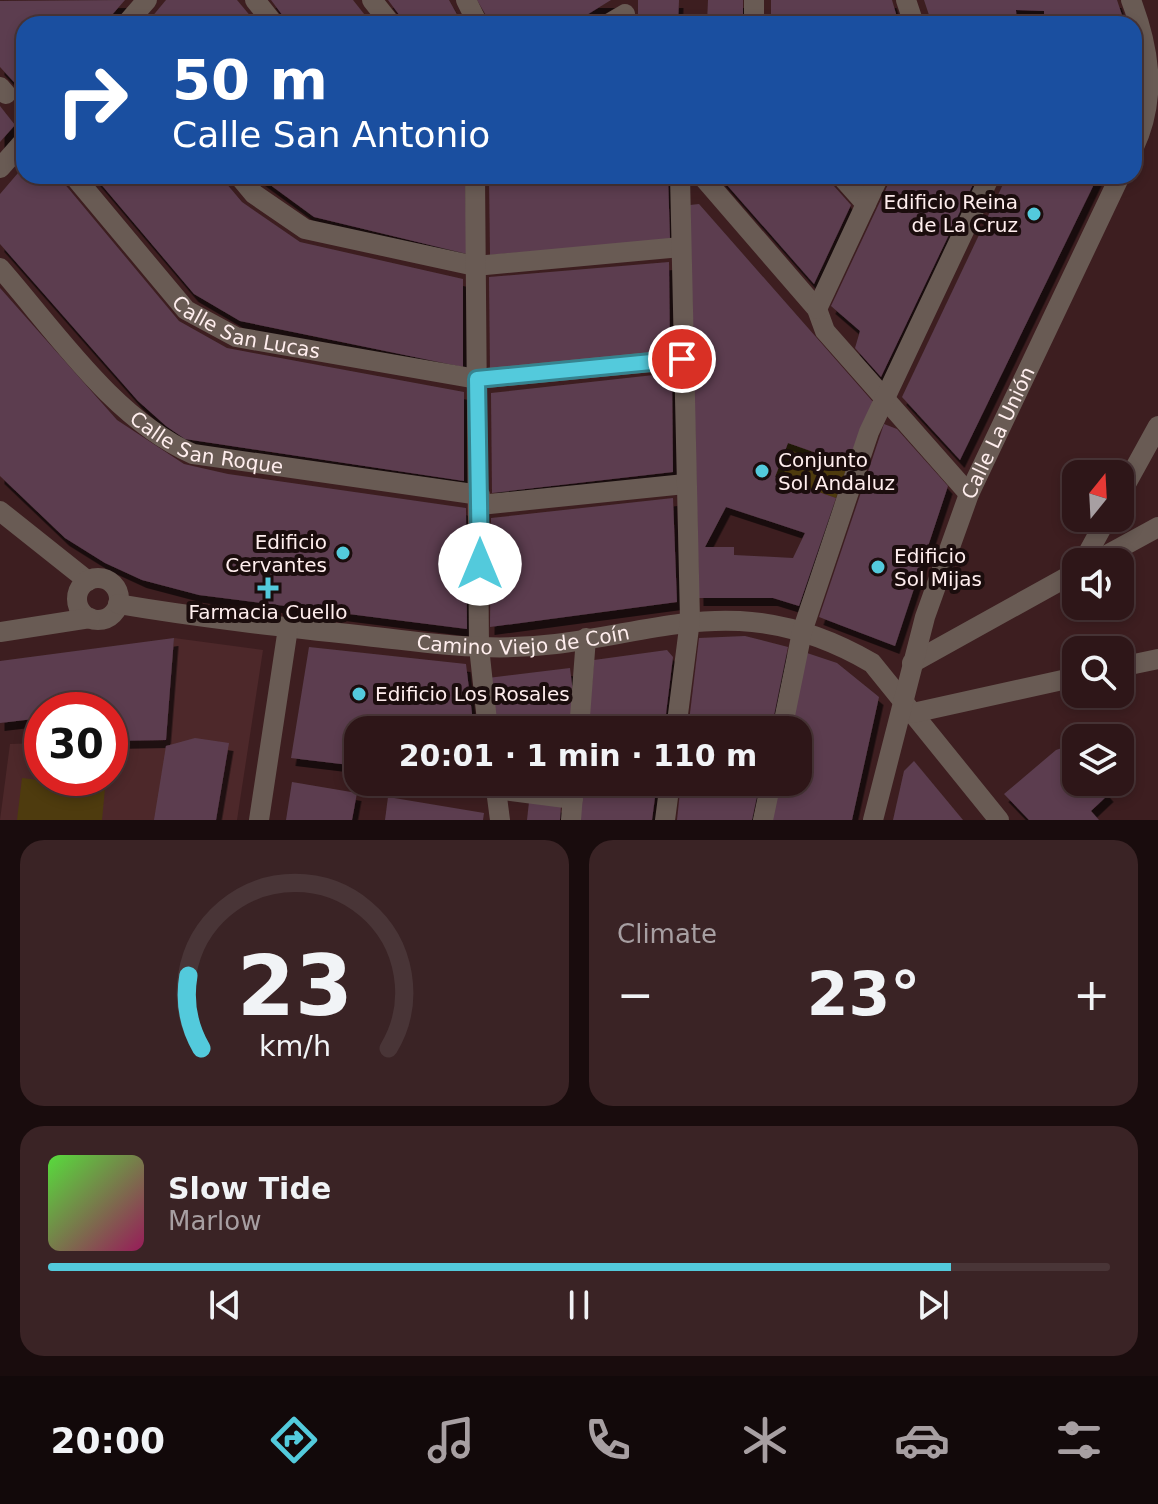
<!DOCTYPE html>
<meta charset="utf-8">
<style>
body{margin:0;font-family:"DejaVu Sans",sans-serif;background:#3a2325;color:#f1f3f6;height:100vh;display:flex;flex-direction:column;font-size:30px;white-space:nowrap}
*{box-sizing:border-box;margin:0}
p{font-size:26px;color:#a79fa2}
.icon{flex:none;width:44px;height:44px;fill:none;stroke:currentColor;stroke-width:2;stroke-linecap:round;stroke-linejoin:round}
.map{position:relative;height:820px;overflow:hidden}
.sheet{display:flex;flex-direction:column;gap:20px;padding:20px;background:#190c0d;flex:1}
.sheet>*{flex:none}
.hud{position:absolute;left:16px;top:16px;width:1126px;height:168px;border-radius:24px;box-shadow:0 4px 12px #0003,0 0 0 2px #493537;background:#1a4fa0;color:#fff;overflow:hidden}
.needle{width:52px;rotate:18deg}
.tools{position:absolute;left:1062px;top:460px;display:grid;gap:16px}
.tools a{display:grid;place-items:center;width:72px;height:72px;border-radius:16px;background:#2e1618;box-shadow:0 4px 12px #0003,0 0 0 2px #493537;font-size:40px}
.speed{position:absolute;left:24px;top:692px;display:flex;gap:16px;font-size:40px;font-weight:700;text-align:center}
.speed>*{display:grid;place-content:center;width:104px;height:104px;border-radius:50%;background:#2e1618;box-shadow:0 4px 12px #0003,0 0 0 2px #493537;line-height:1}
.speed .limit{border:12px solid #d22;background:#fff;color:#111}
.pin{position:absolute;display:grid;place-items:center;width:68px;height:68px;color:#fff;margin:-34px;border:4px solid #fff;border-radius:50%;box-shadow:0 2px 8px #0007}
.me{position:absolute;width:88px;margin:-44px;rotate:0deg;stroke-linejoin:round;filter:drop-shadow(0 0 6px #0008)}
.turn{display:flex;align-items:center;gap:28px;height:168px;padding:0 24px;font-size:36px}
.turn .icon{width:104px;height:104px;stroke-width:2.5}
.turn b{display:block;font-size:56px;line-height:68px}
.big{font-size:60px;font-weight:600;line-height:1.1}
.sheet .tile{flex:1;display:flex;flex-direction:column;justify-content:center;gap:12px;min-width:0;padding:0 28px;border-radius:24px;background:#3a2325}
.sheet .dial{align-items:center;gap:0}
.dial svg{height:208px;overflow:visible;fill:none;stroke:#493537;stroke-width:7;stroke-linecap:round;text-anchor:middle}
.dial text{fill:#f1f3f6;stroke:none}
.song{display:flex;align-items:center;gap:24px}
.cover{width:96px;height:96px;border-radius:12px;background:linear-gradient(135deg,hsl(110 70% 55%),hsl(330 70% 35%))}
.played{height:8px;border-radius:4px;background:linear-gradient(90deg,#53cadc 85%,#493537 85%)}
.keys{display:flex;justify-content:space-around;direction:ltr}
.heat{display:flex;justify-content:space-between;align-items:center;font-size:44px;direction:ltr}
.sheet .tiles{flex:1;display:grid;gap:20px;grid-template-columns:1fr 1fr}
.tile:last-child{grid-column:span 2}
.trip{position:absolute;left:344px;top:716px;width:468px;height:80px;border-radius:24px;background:#2e1618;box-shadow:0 4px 12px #0003,0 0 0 2px #493537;font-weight:600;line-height:80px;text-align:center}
.dock{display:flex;height:128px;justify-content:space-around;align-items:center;background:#12090a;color:#a79fa2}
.dock .icon{width:56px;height:56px}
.dock .active{color:#53cadc}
.dock b{font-size:36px;color:#f1f3f6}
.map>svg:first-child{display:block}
.built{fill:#4d282a}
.green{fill:#4e3b0e}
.building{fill:#5b3e4f;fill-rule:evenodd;filter:url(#shadow)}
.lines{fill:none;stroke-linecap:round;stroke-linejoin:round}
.street{stroke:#695b54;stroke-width:20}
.route-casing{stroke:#36838f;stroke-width:20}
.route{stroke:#53cadc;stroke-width:14}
.poi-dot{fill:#53cadc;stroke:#1b0d0d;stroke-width:3}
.labels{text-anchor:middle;stroke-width:8;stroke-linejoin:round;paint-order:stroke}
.poi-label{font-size:20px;fill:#fee;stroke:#1b0d0d;text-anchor:start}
.street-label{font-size:20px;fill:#fee;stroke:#1b0d0d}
</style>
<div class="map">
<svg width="1158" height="820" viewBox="0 0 1158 820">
<defs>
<filter id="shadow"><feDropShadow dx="4.5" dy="8" stdDeviation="0" flood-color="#0009"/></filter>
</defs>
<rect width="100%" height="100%" fill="#3d1e20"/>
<polygon class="built" points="174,638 263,650 237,820 0,820 10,744 42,743 42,778 110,778 110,741 166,740"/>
<g class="green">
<polygon points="788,443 848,464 836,498 775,477"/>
<polygon points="22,778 105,788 102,820 17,820"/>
</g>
<g class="building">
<polygon points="125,0 104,24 24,24 24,93 0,67 0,1"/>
<polygon points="166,0 237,0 257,24 146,24"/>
<polygon points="271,0 353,0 372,24 289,24"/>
<polygon points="388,0 449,0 460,20 454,24 406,24"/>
<polygon points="477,0 611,0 572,24 491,24"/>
<polygon points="638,0 679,0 678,24 638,24"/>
<polygon points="708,0 743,0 743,24 707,24"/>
<polygon points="771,0 892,0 899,24 771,24"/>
<polygon points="924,0 1117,0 1125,24 1044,24 1044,11 1016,10 1017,24 932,24"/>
<polygon points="0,106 15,125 0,142"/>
<polygon points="24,166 24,176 58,176 179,321 227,348 464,392 464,481 185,439 166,426 138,401 0,244 0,194"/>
<polygon points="94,176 220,176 242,202 300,242 463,279 463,367 240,321 194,294"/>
<polygon points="258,176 465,176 467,254 314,217"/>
<polygon points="489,176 668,176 670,240 490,255"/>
<polygon points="719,176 825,176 851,205 814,284"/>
<polygon points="892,176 977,176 881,377 855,348 860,331 831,306"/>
<polygon points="1007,176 1098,176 960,460 902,397"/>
<path d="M699 204 874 403 848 464 788 443 775 477 836 498 799 606 773 598H699L690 205ZM726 507 805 533 793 558 734 555V547H705Z"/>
<polygon points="669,262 670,352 490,370 489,277"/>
<polygon points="0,288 117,420 184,464 228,474 466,508 467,629 199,595 142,580 105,563 65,538 0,476"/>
<polygon points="672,373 673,472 492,493 491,393"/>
<polygon points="884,424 897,429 948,486 895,646 819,617"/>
<polygon points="673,498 677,602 490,627 491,518"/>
<polygon points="745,636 788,647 771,730 688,730 699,638"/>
<polygon points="174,638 166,740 110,741 110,710 42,710 42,718 0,723 0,661"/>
<polygon points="309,647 466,664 474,730 358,730 358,766 291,758"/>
<polygon points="667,650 673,657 664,730 588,730 594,660"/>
<polygon points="807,653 837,663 879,697 852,820 772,820 780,782 798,782 798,730 791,730"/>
<polygon points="570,668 574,701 572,730 496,730 488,678"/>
<polygon points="195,738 229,743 216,820 154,820 166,746"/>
<polygon points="1068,746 1076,755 1076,782 1099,782 1109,794 1091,811 1099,820 1029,820 1004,794 1056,750"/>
<polygon points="914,761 963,820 893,820 904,771"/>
<polygon points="292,782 357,793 352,820 286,820"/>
<polygon points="522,782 567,782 566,792 521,786"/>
<polygon points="583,782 657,782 652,820 580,820"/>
<polygon points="681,782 760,782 752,820 677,820"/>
<polygon points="388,797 484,813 483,820 385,820"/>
<polygon points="529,802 561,805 560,820 527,820"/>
</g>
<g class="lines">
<g class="street">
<polyline points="255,0 274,24"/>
<polyline points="372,0 391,24"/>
<polyline points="466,0 478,24"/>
<polyline points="754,0 754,24"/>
<polyline points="906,0 914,24"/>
<path d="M1131 0C1150 50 1157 98 1134 147"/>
<polyline points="126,24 147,0"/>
<polyline points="608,24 625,14 626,24"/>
<polyline points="0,87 6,94"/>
<polyline points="0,168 24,141"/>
<path id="s1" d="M74 176 186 310 236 337 477 379 682 359"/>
<polyline points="239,176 254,194 305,229 475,266 681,247"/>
<polyline points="475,176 479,647 488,730"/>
<polyline points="702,176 817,309 825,331 969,494"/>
<polyline points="841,176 866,204"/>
<path id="s2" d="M0 268C56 332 114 419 193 454L480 495"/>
<polyline points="817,309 879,176"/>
<polyline points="1120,495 1158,426"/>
<polyline points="480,505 685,484"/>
<polyline points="0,511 88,581"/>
<polyline points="1083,562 1107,518"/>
<polyline points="1094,562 1158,527"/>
<circle cx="98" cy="599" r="21"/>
<path id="s3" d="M118 604C200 618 283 627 366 636 404 640 442 646 481 647 632 654 719 574 872 663L999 820"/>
<polyline points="0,632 90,618"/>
<polyline points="912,663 1076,572"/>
<polyline points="1120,667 1158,659"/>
<polyline points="913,713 1076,677"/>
<polyline points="579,730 586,638"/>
<polyline points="676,730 690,620 680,176"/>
<polyline points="782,730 802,632 869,432 990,176"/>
<polyline points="495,782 500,820"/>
<polyline points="496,789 573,799"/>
<polyline points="259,820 288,628"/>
<polyline points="571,820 574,782"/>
<polyline points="665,820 670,782"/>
<polyline points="763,820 771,782"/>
<path id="s4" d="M873 820 925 617 969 494 1120 176"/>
</g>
</g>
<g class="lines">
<g class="route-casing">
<polyline id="route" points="480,564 477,379 682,359"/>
</g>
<use href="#route" class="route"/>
</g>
<g class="poi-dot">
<circle cx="1034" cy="214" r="8"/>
<circle cx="762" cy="471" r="8"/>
<circle cx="343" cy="553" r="8"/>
<circle cx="878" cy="567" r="8"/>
<path d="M264 576h8v8h8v8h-8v8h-8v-8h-8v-8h8z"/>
<circle cx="359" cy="694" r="8"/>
</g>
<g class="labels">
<g class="poi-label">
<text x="1018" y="209" text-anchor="end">Edificio Reina<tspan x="1018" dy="23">de La Cruz</tspan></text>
<text x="778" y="467">Conjunto<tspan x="778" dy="23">Sol Andaluz</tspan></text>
<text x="327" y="549" text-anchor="end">Edificio<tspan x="327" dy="23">Cervantes</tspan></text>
<text x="894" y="563">Edificio<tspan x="894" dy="23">Sol Mijas</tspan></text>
<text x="268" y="619" text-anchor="middle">Farmacia Cuello</text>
<text x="375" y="701">Edificio Los Rosales</text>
</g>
<g class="street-label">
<text dy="7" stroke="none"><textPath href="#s1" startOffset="238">Calle San Lucas</textPath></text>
<text dy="7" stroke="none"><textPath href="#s4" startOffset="408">Calle La Unión</textPath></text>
<text dy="7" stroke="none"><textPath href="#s2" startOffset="280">Calle San Roque</textPath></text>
<text dy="7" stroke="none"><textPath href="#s3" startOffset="408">Camino Viejo de Coín</textPath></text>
</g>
</g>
</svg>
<div class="tools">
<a><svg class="needle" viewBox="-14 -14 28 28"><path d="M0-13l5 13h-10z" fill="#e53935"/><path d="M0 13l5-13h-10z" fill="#a79fa2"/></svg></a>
<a><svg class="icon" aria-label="sound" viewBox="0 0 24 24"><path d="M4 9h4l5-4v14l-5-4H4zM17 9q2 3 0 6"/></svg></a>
<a><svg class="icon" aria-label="search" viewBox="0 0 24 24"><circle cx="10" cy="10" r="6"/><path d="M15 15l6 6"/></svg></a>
<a><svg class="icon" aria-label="layers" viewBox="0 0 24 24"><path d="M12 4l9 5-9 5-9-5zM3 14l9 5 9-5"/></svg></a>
</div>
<div class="speed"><div class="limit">30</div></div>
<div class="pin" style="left:682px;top:359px;background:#d93025"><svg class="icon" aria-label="arrive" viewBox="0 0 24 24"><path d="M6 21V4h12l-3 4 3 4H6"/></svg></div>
<svg class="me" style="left:480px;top:564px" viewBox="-20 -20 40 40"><circle r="19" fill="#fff"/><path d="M0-13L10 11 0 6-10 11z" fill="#53cadc"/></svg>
<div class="trip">20:01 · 1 min · 110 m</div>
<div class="hud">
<div class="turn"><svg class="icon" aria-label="right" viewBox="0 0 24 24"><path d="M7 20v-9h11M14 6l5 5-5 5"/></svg><div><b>50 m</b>Calle San Antonio</div></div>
</div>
</div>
<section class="sheet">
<div class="tiles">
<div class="tile dial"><svg viewBox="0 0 100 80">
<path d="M14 69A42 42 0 1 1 86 69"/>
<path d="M14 69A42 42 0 0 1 9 41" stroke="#53cadc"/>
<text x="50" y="56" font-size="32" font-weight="700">23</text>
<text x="50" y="72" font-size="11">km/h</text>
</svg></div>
<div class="tile"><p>Climate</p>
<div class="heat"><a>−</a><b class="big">23°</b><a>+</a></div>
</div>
<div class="tile">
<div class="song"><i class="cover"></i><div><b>Slow Tide</b><p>Marlow</p></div></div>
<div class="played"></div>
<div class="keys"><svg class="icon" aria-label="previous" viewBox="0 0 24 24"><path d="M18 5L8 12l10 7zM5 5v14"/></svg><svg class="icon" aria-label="pause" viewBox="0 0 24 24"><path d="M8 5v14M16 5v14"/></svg><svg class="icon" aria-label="next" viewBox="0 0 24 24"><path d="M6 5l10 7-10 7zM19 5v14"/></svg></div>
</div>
</div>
</section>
<nav class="dock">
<b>20:00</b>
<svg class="icon active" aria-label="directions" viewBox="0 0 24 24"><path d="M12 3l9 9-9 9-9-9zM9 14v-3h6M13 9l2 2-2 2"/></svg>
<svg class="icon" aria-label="music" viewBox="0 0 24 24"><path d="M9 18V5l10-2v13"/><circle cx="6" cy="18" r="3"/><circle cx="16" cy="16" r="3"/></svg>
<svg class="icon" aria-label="phone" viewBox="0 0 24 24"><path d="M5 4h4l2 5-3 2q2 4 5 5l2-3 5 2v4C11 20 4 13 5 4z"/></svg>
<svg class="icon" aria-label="climate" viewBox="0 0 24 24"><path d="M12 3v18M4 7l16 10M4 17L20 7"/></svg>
<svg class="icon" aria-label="car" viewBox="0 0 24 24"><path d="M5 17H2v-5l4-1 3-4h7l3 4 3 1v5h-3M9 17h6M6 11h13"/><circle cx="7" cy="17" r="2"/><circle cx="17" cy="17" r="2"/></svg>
<svg class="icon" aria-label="filters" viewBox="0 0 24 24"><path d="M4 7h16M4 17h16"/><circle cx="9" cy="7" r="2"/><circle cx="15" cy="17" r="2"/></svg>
</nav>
